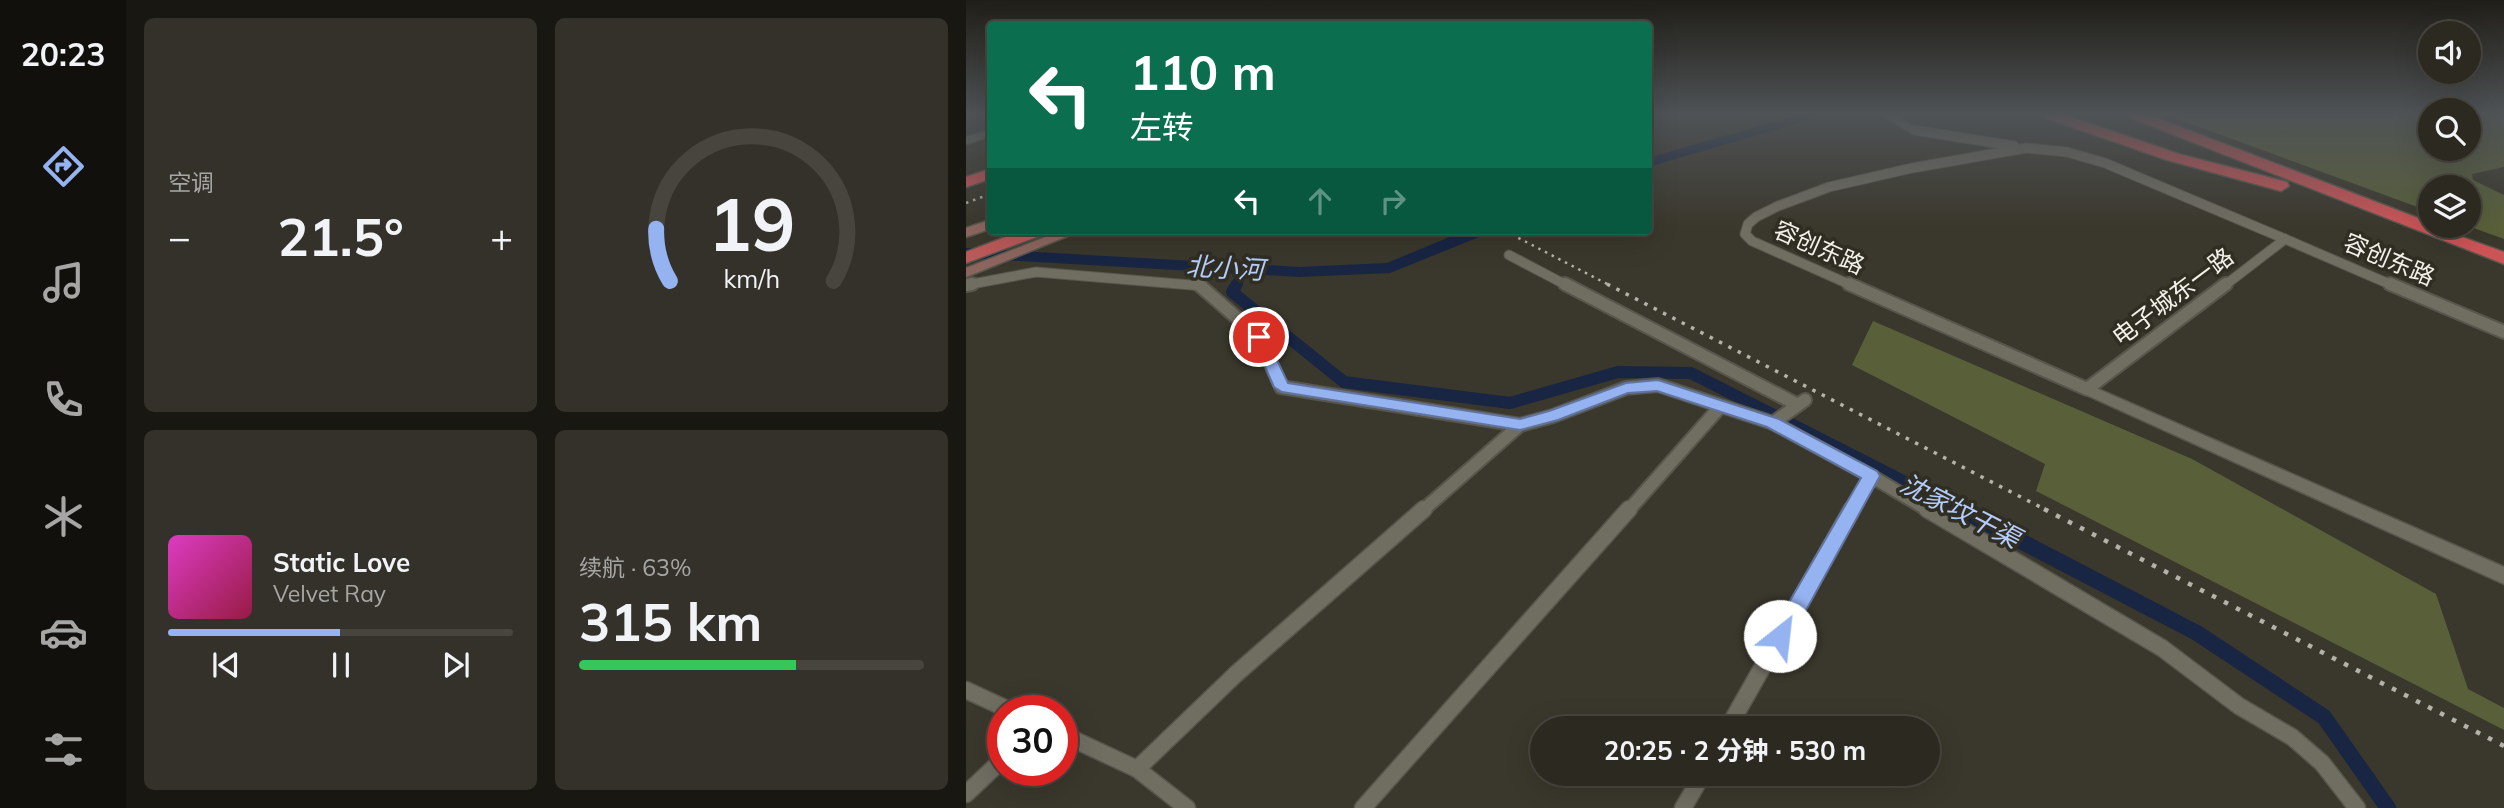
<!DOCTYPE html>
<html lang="zh">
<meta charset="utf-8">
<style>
body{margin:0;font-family:Mulish,"Noto Sans SC",sans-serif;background:#34312a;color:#f1f3f6;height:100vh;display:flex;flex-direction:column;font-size:26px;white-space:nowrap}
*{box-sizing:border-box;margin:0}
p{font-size:23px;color:#a6a6a5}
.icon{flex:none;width:38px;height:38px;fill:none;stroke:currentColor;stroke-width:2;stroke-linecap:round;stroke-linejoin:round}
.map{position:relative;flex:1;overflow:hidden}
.panel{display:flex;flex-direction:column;gap:18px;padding:18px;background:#181712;width:840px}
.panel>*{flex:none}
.banner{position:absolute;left:21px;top:21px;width:665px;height:214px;border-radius:7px;box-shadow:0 7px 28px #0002,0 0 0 2px #48453f;background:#0b6e4f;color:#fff;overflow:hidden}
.controls{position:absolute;left:1452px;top:21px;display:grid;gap:14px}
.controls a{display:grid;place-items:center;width:63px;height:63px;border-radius:50%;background:#2c2921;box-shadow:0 7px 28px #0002,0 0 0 2px #48453f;font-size:35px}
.speed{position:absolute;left:21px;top:695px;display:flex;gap:14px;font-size:35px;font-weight:700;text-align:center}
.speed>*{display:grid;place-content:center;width:91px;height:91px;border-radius:50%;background:#2c2921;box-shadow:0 7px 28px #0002,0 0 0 2px #48453f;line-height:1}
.speed .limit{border:10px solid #d22;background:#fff;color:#111}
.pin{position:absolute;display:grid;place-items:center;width:60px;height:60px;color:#fff;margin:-30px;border:4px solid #fff;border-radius:50%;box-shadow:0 2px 7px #0007}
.me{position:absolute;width:77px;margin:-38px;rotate:29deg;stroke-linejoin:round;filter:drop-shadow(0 0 5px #0008)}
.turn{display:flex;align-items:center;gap:24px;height:147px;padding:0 28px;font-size:32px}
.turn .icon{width:91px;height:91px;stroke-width:2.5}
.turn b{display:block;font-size:49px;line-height:60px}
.lanes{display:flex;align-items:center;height:66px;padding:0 28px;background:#0003;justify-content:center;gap:35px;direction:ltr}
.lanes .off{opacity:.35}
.big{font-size:52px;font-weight:700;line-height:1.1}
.panel .widget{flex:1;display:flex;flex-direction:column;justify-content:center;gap:10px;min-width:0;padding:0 24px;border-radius:10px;background:#34312a}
.panel .dial{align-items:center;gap:0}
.dial svg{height:182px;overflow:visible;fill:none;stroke:#48453f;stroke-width:7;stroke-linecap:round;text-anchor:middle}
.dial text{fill:#f1f3f6;stroke:none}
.song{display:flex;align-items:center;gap:21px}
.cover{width:84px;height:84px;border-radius:10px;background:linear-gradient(135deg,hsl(310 70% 55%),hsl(340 70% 35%))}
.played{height:7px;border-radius:4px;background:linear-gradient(90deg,#95b2f1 50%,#48453f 50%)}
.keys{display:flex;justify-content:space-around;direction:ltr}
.heat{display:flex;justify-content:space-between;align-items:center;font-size:38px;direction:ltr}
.charge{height:10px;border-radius:5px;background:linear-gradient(90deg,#34c759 63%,#48453f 0)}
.panel .tiles{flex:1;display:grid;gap:18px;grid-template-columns:repeat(2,1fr)}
.trip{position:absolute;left:564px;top:716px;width:410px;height:70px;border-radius:35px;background:#2c2921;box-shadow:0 7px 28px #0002,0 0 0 2px #48453f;font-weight:700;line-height:70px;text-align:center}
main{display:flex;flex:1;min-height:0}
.dock{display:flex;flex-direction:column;width:126px;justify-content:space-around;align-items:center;background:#12100d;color:#a6a6a5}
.dock .icon{width:49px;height:49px}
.dock .active{color:#95b2f1}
.dock b{font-size:32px;color:#f1f3f6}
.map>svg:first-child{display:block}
.green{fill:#596039}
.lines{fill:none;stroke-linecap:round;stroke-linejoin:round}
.canal-far2{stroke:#182543;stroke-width:9}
.canal-far1{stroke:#182543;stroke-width:12}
.canal{stroke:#182543;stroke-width:16}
.river{fill:#182543;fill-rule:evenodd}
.minor-far2-casing{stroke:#57564c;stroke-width:11}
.minor-far1-casing{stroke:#57564c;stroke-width:16}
.minor-casing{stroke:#57564c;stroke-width:19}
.tertiary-casing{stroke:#57564c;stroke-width:3}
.secondary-casing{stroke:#57564c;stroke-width:3}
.trunk-casing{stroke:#57564c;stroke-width:3}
.motorway-casing{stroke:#57564c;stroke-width:3}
.minor-far2{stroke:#706d61;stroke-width:9}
.minor-far1{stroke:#706d61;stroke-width:12}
.minor{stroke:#706d61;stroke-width:16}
.tertiary{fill:#706d61;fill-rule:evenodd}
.secondary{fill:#8c665e;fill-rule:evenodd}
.trunk{fill:#ba5959;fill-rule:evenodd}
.motorway{fill:#cc5457;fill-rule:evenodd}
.rail-far2{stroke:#b4b2aa;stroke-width:2.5;stroke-dasharray:2.5 5;stroke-linecap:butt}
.rail-far1{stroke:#b4b2aa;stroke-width:3.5;stroke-dasharray:3.5 7;stroke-linecap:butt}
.rail{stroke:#b4b2aa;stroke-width:4.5;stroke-dasharray:4.5 9;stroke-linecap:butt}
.route{fill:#95b2f1;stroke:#61749d;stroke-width:2}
.labels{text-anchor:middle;stroke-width:7;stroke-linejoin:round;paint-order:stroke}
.street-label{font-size:24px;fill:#f2f1ea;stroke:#302d23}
.water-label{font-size:26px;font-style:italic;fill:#b4ccfb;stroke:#302d23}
</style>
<main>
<nav class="dock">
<b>20:23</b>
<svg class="icon active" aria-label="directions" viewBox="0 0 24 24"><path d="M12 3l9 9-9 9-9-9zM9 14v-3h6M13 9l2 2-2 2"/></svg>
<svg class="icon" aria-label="music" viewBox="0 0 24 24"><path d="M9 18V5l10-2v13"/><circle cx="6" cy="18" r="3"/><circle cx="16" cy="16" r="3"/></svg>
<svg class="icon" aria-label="phone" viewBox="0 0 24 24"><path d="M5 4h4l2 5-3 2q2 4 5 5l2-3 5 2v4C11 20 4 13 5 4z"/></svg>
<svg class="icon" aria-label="climate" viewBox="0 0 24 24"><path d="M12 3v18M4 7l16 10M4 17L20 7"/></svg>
<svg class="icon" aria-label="car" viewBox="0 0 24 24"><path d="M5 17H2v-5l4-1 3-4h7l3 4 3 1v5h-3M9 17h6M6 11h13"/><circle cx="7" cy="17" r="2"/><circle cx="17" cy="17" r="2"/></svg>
<svg class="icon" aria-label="filters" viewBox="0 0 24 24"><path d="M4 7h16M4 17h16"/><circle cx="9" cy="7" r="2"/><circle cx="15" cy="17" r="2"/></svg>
</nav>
<section class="panel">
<div class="tiles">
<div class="widget"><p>空调</p>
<div class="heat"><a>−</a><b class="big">21.5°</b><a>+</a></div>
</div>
<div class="widget dial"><svg viewBox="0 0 100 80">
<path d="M14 69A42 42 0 1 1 86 69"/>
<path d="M14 69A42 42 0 0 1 8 46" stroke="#95b2f1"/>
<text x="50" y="56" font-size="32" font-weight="700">19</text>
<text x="50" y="72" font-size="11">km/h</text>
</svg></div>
<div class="widget">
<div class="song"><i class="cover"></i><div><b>Static Love</b><p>Velvet Ray</p></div></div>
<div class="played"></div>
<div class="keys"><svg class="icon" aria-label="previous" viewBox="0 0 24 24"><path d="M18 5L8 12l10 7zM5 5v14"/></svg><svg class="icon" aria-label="pause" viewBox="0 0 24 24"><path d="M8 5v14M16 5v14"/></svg><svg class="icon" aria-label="next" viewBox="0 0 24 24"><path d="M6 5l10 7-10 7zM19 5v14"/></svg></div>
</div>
<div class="widget"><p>续航 · 63%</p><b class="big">315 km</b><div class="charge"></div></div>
</div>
</section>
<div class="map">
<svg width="1538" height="808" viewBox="0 0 1538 808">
<rect width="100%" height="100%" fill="#3a372c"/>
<g class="green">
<polygon points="1201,115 1465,115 1465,149 1503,149 1503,115 1538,115 1538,167 1506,174 1507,180 1538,195 1538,239 1502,226 1503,187 1465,187 1465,212"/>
<polygon points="907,321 1226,459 1470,594 1502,689 1538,708 1538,730 1070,491 1079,464 886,365"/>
</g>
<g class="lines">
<polyline class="canal-far2" points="270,286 279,269"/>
<polyline class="canal-far1" points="271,284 266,292 378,382 544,403 652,372 725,373 996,511"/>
<polyline class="canal" points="993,509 1231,633 1358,717 1422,808"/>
<g class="river">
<polygon points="831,115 852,115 850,118 682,167 682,158"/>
<polygon points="498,231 520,231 518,235 424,273 333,277 0,258 0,248 333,267 421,263"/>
</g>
<g class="minor-far2-casing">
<g id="minor-far2">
<polyline points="948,130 1048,146"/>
<polyline points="1319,239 1428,286"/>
<polyline points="543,255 602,286"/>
<polyline points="0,285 70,272 237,286"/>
<polyline points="887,286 786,241 779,234 782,224 790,217 812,206 863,187 946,168 1060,148 1101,152 1139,163 1319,239"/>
<polyline points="1258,286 1319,239"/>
</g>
</g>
<g class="minor-far1-casing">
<g id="minor-far1">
<polyline points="232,284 293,337 315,387 554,425 587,416 660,388 692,385 807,423 905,476 885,511"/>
<polyline points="599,284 832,405"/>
<polyline points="883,284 1121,389 1260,284"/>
<polyline points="1424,284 1538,332"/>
<polyline points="0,285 6,284"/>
<polyline points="807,423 839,400"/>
<polyline points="905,476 964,511"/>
<polyline points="456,511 554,425"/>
<polyline points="662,511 754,407"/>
</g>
</g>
<g class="minor-casing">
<g id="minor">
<polyline points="961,509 1196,648 1273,706 1326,737 1356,763 1391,808"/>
<polyline points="0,690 43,710"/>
<polyline points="762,728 886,509"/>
<polyline points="96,734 171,769 221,808"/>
<polyline points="171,769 270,674 458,509"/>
<polyline points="0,794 37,759"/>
<polyline points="397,808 663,509"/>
<polyline points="717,808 737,774"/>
</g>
</g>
<g class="tertiary-casing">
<g id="tertiary">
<polygon points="916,115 928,115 953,130 944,132"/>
<polygon points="24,130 24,136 0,144 0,137"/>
<polygon points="1121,384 1538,567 1538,584 1116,393 1113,389"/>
</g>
</g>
<g class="secondary-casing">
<g id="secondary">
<polygon points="24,220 24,229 0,237 0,228"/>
<polygon points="95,231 114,231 0,277 0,268"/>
</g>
</g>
<g class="trunk-casing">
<polygon id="trunk" points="55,231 78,231 76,235 0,263 0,252"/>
</g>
<g class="motorway-casing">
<g id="motorway">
<polygon points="1078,115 1099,115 1213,154 1321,182 1323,186 1315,191 1201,160 1080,118"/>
<polygon points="1163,115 1183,115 1465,223 1465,226 1538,252 1538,264 1165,118"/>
<polygon points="24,169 24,179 0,187 0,177"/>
</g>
</g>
<use href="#minor-far2" class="minor-far2"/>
<use href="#minor-far1" class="minor-far1"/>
<use href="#minor" class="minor"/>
<use href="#tertiary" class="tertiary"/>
<use href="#secondary" class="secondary"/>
<use href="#trunk" class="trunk"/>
<use href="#motorway" class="motorway"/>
<g class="rail-far2">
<polyline points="0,203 24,194"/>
<polyline points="539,231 645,286"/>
</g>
<polyline class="rail-far1" points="641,284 1082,511"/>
<polyline class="rail" points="1078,509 1538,746"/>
</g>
<linearGradient id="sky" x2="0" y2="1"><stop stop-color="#201e18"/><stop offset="0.5" stop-color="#4f5356"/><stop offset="1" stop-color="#4f5356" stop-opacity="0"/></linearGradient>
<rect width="1538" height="228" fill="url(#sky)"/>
<polygon class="route" points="293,332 300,337 322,383 554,419 583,411 660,383 692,380 813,419 911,471 914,476 822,643 814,645 807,643 804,636 807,630 895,478 801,427 691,391 662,393 592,420 554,430 316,392 308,387 286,337"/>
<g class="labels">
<g class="street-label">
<text transform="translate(853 248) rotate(24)" y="8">容创东路</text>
<text transform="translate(1423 260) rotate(23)" y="8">容创东路</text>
<text transform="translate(1207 297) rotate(-37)" y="8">电子城东一路</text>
</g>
<g class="water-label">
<text transform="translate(259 268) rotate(3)" y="9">北小河</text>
<text transform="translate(994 511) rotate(27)" y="9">沈家坟干渠</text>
</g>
</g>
</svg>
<div class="controls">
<a><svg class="icon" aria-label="sound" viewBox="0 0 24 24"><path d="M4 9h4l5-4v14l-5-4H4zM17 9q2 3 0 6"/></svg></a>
<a><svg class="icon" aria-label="search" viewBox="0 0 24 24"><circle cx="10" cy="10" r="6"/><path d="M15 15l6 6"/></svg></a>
<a><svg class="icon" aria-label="layers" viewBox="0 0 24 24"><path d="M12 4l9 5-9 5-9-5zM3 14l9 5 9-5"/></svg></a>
</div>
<div class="speed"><div class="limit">30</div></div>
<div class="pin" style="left:293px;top:337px;background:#d93025"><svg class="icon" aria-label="arrive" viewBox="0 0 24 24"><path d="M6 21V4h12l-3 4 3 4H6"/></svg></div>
<svg class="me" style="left:814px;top:636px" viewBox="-20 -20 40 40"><circle r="19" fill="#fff"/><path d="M0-13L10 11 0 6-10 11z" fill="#95b2f1"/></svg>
<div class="trip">20:25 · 2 分钟 · 530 m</div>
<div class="banner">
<div class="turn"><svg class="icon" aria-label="left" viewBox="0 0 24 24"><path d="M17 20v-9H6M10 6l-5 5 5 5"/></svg><div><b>110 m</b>左转</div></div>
<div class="lanes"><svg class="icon" aria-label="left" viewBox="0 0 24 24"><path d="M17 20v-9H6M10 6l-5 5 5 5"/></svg><svg class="icon off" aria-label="ahead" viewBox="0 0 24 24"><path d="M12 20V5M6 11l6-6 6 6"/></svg><svg class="icon off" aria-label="right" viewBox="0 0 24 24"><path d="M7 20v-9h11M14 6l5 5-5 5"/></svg></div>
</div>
</div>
</main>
